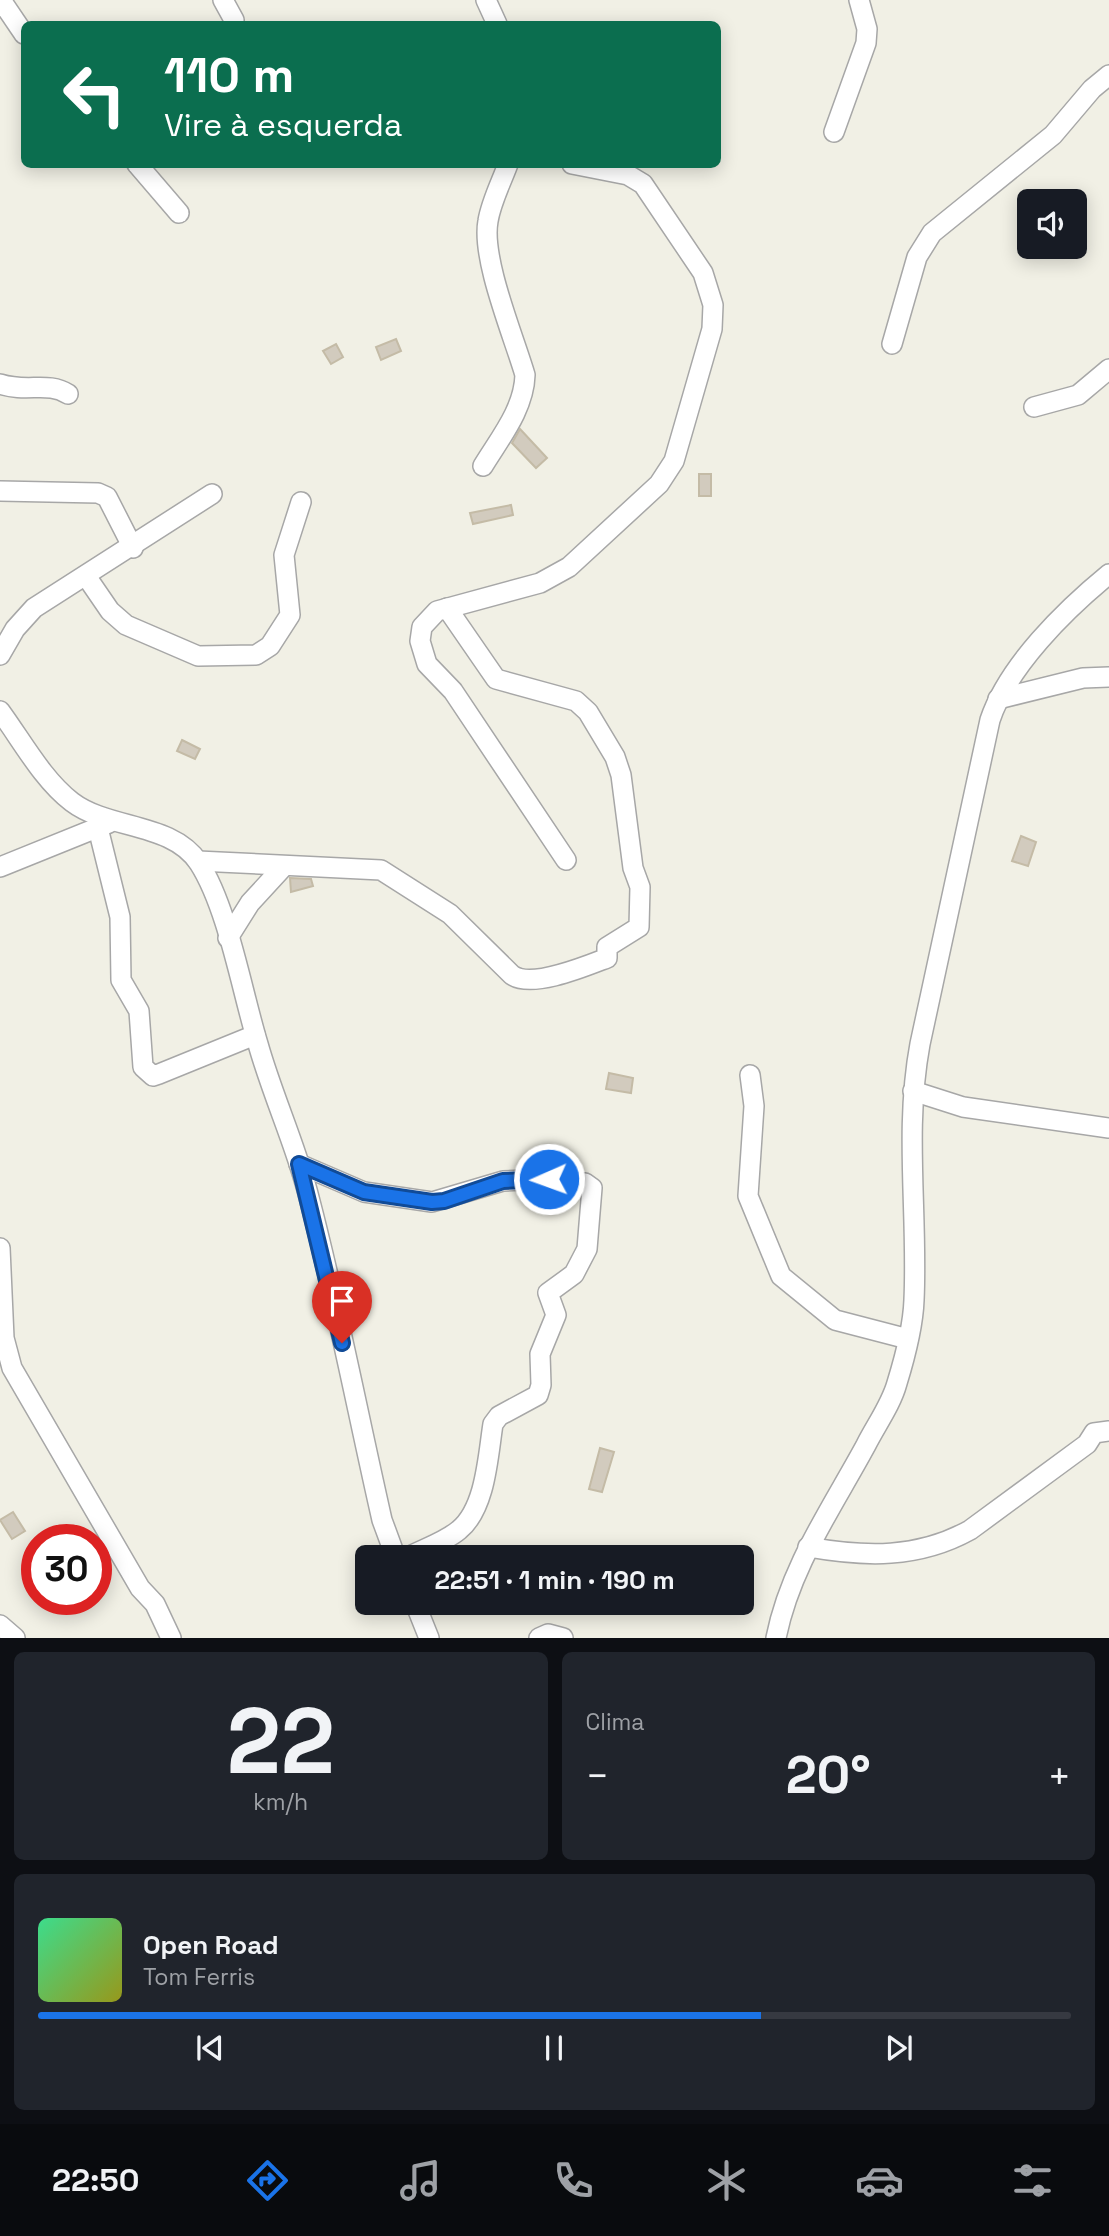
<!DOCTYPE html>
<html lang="pt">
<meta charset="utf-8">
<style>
body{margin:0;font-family:"Space Grotesk",sans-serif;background:#20242c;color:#f1f3f6;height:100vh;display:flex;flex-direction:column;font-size:26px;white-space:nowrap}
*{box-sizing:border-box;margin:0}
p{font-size:23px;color:#9ea1a6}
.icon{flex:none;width:38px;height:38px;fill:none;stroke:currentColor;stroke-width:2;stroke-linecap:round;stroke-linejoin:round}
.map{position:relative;height:1638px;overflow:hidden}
.panel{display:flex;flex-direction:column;gap:14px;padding:14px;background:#0d0f14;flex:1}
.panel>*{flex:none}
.banner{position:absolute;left:21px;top:21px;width:700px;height:147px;border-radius:10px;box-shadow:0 4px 18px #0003;background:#0b6e4f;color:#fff;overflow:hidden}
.fabs{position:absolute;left:1017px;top:189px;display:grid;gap:14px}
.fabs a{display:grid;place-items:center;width:70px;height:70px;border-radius:10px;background:#171b24;box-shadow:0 4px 18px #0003;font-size:35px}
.speed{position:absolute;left:21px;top:1524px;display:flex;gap:14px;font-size:35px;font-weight:700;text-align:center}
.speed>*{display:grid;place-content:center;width:91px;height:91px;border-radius:50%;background:#171b24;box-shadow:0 4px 18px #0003;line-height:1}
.speed .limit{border:10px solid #d22;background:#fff;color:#111}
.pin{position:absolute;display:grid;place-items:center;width:60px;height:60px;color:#fff;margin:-72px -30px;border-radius:50% 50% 50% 0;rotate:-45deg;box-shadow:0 0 7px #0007}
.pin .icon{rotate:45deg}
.me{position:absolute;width:77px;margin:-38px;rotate:268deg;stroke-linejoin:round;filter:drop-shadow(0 0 5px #0008)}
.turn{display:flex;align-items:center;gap:24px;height:147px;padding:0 28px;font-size:32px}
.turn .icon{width:91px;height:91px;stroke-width:2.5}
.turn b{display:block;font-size:49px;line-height:60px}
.big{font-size:52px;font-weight:700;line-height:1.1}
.panel .widget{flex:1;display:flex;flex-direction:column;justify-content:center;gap:10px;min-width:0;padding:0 24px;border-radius:10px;background:#20242c}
.panel .dial{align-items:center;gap:0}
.dial b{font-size:91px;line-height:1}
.song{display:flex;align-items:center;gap:21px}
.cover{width:84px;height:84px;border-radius:10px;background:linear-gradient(135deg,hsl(150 70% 55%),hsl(60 70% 35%))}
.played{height:7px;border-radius:4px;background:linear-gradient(90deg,#1a73e8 70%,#363941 70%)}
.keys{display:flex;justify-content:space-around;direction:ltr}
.heat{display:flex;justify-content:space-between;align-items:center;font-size:38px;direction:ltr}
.panel .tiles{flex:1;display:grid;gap:14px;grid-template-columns:1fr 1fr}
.widget:last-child{grid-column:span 2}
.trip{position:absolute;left:355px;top:1545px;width:399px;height:70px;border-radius:10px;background:#171b24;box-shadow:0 4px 18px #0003;font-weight:700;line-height:70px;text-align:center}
.dock{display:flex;height:112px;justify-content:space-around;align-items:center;background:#090b0e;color:#9ea1a6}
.dock .icon{width:49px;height:49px}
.dock .current{color:#1a73e8}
.dock b{font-size:32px;color:#f1f3f6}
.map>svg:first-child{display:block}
.building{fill:#d2cbbe;stroke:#c4bba6;stroke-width:2}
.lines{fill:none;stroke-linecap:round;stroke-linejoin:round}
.minor-casing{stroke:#a7a7a7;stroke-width:22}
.minor{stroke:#fff;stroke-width:19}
.route-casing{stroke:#114b97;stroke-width:18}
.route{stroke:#1a73e8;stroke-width:12}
</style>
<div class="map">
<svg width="1109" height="1638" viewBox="0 0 1109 1638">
<rect width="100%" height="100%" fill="#f1f0e5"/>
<g class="building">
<polygon points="396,339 401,351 381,360 376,347"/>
<polygon points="336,344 343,357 331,364 323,351"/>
<polygon points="520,429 547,458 536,468 512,443"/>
<rect x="699" y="474" width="12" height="22"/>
<polygon points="511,505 513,515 473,524 470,513"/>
<polygon points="182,740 200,749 195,759 177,751"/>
<polygon points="1021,836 1036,842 1028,866 1012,861"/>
<polygon points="290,878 311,879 313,886 291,892"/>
<polygon points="609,1073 633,1078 631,1093 606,1089"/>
<polygon points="600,1448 614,1452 602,1492 589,1489"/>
<polygon points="13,1512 25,1531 12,1539 0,1520"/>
</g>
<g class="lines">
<g class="minor-casing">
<g id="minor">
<polyline points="1,0 24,34"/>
<polyline points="223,0 234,20"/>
<polyline points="486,0 497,24"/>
<polyline points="834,132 866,43 867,29 859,0"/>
<polyline points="137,164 179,213"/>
<polyline points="892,344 917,257 932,233 1053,135 1092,89 1109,75"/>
<path d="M0 384C27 393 48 381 68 394"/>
<polyline points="1034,407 1078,395 1109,369"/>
<path d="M483 466C500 438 524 409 525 375 514 337 481 259 488 221 491 202 501 183 508 164"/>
<polyline points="0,491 98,493 107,497 133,548"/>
<polyline points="86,576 110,611 126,625 198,656 256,655 270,646 290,615 284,555 301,502"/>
<polyline points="0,655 15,629 34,608 212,494"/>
<polyline points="998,699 1083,678 1109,677"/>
<path d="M0 711C22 741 43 780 72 802 109 830 172 822 199 863 228 908 242 992 258 1044 272 1094 294 1141 307 1190 336 1299 357 1410 382 1520L396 1558"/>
<polyline points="98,828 120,917 121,980 139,1011 143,1067 153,1076 159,1074 255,1035"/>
<polyline points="566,860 453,691 427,664 420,641 422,627 437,611 540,583 569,567 659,484 674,461 712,329 713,305 703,273 643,184 628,175 572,164"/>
<path d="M198 861 381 870 450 914 512 975C532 989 586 966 607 958V947L639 927 640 887 633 868 621 775 615 757 588 712 576 701 496 679 447 608"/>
<polyline points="0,867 109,823"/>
<polyline points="228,938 250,903 284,866"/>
<polyline points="750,1075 754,1106 748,1196 781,1276 835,1320 908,1339"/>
<polyline points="913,1091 963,1107 1109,1128"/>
<path d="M299 1164 364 1192 432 1202 503 1181 549 1179 563 1184 585 1183 592 1188 587 1249 574 1274 548 1293 556 1315 540 1354 541 1385 538 1395 499 1416 493 1424C488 1455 486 1508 459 1530 445 1542 423 1549 406 1558"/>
<polyline points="0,1248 4,1338 12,1368 140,1588 155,1604 171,1638"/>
<path d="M808 1547C865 1557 918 1559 970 1530L1087 1444 1094 1433 1109 1431"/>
<polyline points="415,1603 429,1638"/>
<polyline points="0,1625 15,1638"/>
<polyline points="539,1638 548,1634 563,1638"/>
<path d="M776 1638C790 1567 832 1508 866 1445 876 1425 891 1405 897 1383 905 1357 913 1328 914 1300 918 1214 904 1130 920 1044L990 720C1008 666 1065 610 1109 574"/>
</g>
</g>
<use href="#minor" class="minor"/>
</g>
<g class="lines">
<g class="route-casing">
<polyline id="route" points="342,1343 299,1164 364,1192 432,1202 444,1201 503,1181 549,1179"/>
</g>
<use href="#route" class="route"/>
</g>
</svg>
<div class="fabs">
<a><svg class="icon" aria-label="sound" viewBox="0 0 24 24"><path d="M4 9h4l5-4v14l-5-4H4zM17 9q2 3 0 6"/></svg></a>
</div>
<div class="speed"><div class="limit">30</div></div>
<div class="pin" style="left:342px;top:1343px;background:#d93025"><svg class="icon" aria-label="arrive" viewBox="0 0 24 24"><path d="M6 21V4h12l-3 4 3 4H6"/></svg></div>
<svg class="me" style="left:549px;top:1179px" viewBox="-20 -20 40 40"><circle r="17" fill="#1a73e8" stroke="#fff" stroke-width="3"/><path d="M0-11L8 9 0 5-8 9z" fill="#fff"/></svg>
<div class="trip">22:51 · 1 min · 190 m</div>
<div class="banner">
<div class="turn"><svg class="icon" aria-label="left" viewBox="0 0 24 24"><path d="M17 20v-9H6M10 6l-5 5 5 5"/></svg><div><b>110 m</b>Vire à esquerda</div></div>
</div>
</div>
<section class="panel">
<div class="tiles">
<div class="widget dial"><b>22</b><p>km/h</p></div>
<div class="widget"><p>Clima</p>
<div class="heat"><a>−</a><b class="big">20°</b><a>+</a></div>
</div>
<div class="widget">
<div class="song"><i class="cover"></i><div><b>Open Road</b><p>Tom Ferris</p></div></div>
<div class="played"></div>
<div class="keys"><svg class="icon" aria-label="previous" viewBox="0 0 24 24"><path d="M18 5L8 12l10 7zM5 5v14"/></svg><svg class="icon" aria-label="pause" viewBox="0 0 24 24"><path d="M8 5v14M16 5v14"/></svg><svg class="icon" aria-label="next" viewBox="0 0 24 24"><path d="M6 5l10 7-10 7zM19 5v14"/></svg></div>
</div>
</div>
</section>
<nav class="dock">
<b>22:50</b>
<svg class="icon current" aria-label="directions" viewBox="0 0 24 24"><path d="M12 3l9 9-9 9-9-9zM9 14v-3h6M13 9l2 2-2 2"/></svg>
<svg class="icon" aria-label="music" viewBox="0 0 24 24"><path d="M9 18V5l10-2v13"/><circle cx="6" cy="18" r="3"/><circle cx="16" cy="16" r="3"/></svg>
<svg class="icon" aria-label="phone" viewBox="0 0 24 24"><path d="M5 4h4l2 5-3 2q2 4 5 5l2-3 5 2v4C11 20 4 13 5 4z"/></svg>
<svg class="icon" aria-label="climate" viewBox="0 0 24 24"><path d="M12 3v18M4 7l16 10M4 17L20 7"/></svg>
<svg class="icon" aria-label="car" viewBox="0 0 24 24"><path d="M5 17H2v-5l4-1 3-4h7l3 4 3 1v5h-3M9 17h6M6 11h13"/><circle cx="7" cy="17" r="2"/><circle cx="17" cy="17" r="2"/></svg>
<svg class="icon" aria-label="filters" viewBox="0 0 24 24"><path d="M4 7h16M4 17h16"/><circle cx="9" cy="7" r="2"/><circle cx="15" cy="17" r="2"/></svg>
</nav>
